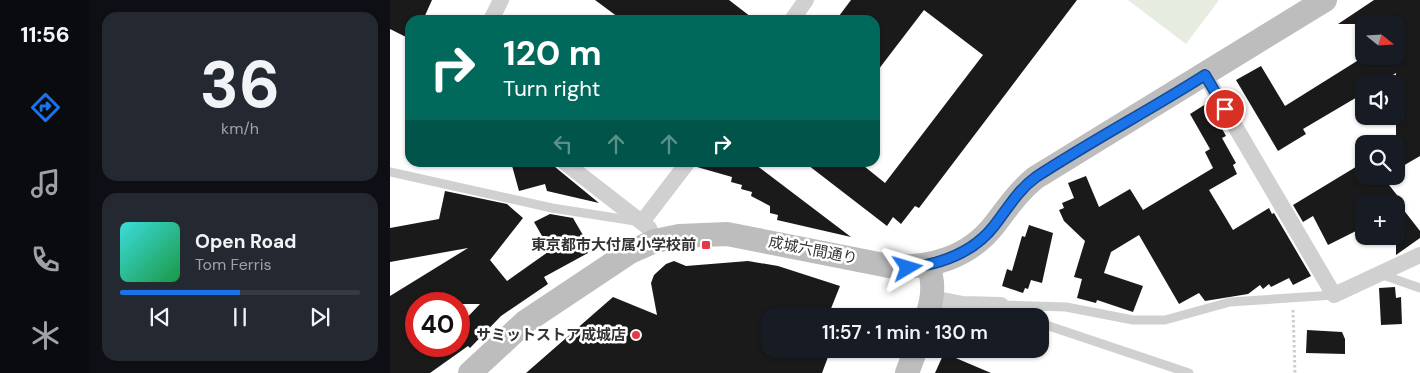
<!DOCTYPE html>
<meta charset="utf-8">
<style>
body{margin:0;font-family:"DM Sans","Noto Sans JP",sans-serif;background:#242831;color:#f1f3f6;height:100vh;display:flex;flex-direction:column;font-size:19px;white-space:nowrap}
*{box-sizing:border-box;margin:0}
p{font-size:16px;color:#9ea1a6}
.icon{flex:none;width:28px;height:28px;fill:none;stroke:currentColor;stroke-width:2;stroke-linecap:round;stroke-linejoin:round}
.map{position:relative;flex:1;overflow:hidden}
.sheet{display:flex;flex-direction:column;gap:12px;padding:12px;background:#0d0f14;width:300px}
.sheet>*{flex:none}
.guide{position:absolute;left:15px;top:15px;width:475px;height:152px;border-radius:15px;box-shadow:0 1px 4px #0004;background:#00695c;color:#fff;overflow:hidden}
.needle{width:32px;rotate:108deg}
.buttons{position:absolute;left:965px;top:15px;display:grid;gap:10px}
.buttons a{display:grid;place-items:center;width:50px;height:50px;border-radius:10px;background:#171b24;box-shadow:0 1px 4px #0004;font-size:25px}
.speed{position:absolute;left:15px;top:292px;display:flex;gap:10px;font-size:25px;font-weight:700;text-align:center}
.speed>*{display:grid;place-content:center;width:65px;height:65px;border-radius:50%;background:#171b24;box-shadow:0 1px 4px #0004;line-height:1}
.speed .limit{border:8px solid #d22;background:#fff;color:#111}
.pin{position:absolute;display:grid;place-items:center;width:42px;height:42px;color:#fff;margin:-21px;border:2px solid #fff;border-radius:50%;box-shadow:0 1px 5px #0007}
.me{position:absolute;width:55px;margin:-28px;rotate:83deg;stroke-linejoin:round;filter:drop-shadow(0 0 4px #0008)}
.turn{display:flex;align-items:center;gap:18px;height:105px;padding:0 15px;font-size:22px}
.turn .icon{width:65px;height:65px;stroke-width:2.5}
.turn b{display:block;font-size:35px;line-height:42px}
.lanes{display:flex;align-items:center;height:48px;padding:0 15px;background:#0003;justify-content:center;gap:25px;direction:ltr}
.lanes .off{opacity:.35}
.sheet .widget{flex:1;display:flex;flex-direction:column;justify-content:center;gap:8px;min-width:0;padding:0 18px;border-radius:15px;background:#242831}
.sheet .dial{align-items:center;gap:0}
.dial b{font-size:65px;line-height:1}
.song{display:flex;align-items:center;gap:15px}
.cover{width:60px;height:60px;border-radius:8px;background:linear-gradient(135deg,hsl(180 70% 55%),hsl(140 70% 35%))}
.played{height:5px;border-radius:2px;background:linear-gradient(90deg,#1a73e8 50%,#363941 50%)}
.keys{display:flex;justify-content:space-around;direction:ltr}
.trip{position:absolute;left:371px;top:308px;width:288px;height:50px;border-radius:15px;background:#171b24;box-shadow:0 1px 4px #0004;font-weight:600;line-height:50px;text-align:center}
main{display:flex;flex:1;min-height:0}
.dock{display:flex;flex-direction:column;width:90px;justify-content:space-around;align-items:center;background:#090b0e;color:#9ea1a6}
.dock .icon{width:35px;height:35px}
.dock .current{color:#1a73e8}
.dock b{font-size:22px;color:#f1f3f6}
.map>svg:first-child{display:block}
.green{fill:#e6ecdf}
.building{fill:#1a1a1a;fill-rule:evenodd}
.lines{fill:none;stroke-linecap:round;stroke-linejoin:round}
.path{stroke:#cdcdcd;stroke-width:3;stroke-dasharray:2.5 2.5;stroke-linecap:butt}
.lane{stroke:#d0d0d0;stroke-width:9}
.street{stroke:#d0d0d0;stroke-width:16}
.secondary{stroke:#bdbdbd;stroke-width:24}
.route-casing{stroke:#114b97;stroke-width:12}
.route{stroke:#1a73e8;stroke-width:9}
.poi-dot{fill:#e63946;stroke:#fff;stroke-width:2}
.labels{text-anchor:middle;stroke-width:5;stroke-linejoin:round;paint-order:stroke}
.poi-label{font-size:15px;font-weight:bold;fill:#333;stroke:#fff;text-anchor:end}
.street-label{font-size:15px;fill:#333;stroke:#fff}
</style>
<main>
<nav class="dock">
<b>11:56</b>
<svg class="icon current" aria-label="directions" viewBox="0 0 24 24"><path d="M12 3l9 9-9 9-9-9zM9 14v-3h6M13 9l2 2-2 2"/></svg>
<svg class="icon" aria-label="music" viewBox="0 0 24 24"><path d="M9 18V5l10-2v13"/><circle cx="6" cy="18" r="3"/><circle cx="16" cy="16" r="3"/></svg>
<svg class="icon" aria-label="phone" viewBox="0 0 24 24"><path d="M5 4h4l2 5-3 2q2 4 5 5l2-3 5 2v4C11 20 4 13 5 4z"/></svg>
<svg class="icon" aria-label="climate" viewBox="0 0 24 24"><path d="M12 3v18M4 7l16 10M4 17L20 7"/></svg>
</nav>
<section class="sheet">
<div class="widget dial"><b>36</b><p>km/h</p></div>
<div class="widget">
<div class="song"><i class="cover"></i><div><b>Open Road</b><p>Tom Ferris</p></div></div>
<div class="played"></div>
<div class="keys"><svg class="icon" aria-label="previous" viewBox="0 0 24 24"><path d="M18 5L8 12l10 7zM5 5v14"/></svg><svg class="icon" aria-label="pause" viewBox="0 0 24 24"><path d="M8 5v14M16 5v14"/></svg><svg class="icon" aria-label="next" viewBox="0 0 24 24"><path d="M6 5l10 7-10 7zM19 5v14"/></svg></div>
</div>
</section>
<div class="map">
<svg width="1030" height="373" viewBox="0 0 1030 373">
<rect width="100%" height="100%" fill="#fff"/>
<polygon class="green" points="738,0 829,0 796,44"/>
<g class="building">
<polygon points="0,0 42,0 33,20 20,20 20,39 0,29"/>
<polygon points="205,0 339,0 365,20 232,20"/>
<polygon points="461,0 687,0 529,208 525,206 511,224 503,217 497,226 414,162 469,162 495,183 593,55 534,10 485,74 485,20 446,20"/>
<polygon points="984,0 1030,0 1030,156 1006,170 1006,73 989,84 974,84 974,93 913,129 916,134 888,151 846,80 871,66 895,106 975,56 1006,56 1006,24 948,24"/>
<polygon points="819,102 833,126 831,127 836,136 832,138 846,163 843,165 847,174 819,190 843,230 879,208 882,214 884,213 921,276 903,285 899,278 881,287 879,284 873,289 870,285 858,294 815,301 809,293 789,304 749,235 721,252 714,273 753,286 743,312 707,300 706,303 687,298 692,279 684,277 695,241 674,221 669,210 674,208 672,203 684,198 678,183 696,176 709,207 740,189 753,210 823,168 815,152 820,149 800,114"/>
<polygon points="121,162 159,162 209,203 157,191 155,184 129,191"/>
<polygon points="308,162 362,162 461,237 387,220 388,215 380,213 380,206 361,196 362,192 351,189 352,185 341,182 342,177 307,167"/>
<polygon points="974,162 974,176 992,176 1014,204 1009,204 1030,231 1030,238 1006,255 1006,204 974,202 974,227 938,245 923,216 913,222 903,205"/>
<path d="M55 191 117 204 133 218 100 260 117 281 158 252 160 250 144 222 160 214 183 218 197 242 193 244 198 253 154 277 158 284 111 316 80 348 78 346 40 373H0V296L78 248 0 262V228L49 219ZM26 304H90L69 326V346H26Z"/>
<polygon points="639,225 663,233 652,283 641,280 638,289 635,288 633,293 612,286 617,269 622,271 632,236 635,237"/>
<polygon points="284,261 296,266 358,261 388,266 450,286 438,316 380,316 380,349 441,349 432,373 136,373 223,297 267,315 261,283 264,275 276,264"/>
<polygon points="1005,287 1006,298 1011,297 1012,324 991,325 989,288"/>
<polygon points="917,330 952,332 955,339 955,354 916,353"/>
<polygon points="554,353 601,373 545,373"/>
</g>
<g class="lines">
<polyline class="path" points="903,310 905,373"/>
<g class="lane">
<polyline points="0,172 162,208 245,221"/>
<polyline points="990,274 1030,288"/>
<polyline points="611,305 676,307 743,320 775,320 840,302 944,295"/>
<polyline points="615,306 634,316"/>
<polyline points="650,323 799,373"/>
</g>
<g class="street">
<polyline points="101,20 111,0"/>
<polyline points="402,20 416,0"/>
<polyline points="815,75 944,295 1030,255"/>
<polyline points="174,162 259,228 265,241"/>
<polyline points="252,222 298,162"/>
<polyline points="542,298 573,304 611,305"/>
</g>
<g class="secondary">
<path d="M537 316C543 299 545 283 538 266"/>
<path d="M80 373 135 322 240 252 265 241 289 236 337 234 499 266C539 269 579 258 605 224 618 207 628 192 645 178L935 0"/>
<polyline points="517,373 526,349"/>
</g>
</g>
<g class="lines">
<g class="route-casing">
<path id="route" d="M518 268C551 264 583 253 604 226 618 208 628 190 646 177 701 141 760 110 815 75L835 109"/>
</g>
<use href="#route" class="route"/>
</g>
<g class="poi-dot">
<rect x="311" y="240" width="10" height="10" rx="2.5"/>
<circle cx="246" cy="335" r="5"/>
</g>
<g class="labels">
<g class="poi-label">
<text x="306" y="250">東京都市大付属小学校前</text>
<text x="236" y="340">サミットストア成城店</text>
</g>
<g class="street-label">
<text transform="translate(423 250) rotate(11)" y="5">成城六間通り</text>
</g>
</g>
</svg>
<div class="buttons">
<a><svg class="needle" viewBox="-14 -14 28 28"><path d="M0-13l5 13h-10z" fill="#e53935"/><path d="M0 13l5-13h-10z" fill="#9ea1a6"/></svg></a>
<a><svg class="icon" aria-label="sound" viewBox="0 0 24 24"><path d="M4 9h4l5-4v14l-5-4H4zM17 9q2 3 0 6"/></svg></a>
<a><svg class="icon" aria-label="search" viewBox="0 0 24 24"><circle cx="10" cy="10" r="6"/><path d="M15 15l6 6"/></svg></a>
<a>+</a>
</div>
<div class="speed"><div class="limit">40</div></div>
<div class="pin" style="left:835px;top:109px;background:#d93025"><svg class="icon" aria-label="arrive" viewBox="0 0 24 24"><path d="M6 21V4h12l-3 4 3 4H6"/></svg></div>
<svg class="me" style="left:518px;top:268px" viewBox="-20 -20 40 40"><path d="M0-17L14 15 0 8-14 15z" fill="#1a73e8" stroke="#fff" stroke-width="4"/></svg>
<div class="trip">11:57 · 1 min · 130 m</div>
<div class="guide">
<div class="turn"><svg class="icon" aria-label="right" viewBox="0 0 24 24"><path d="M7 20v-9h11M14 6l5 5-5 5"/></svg><div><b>120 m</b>Turn right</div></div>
<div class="lanes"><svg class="icon off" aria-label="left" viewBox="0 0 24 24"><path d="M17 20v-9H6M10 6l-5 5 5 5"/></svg><svg class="icon off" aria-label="ahead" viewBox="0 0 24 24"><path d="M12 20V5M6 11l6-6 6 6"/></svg><svg class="icon off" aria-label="ahead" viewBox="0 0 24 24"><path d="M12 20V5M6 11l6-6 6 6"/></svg><svg class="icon" aria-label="right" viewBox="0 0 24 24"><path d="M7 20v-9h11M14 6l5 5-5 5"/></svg></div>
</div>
</div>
</main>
